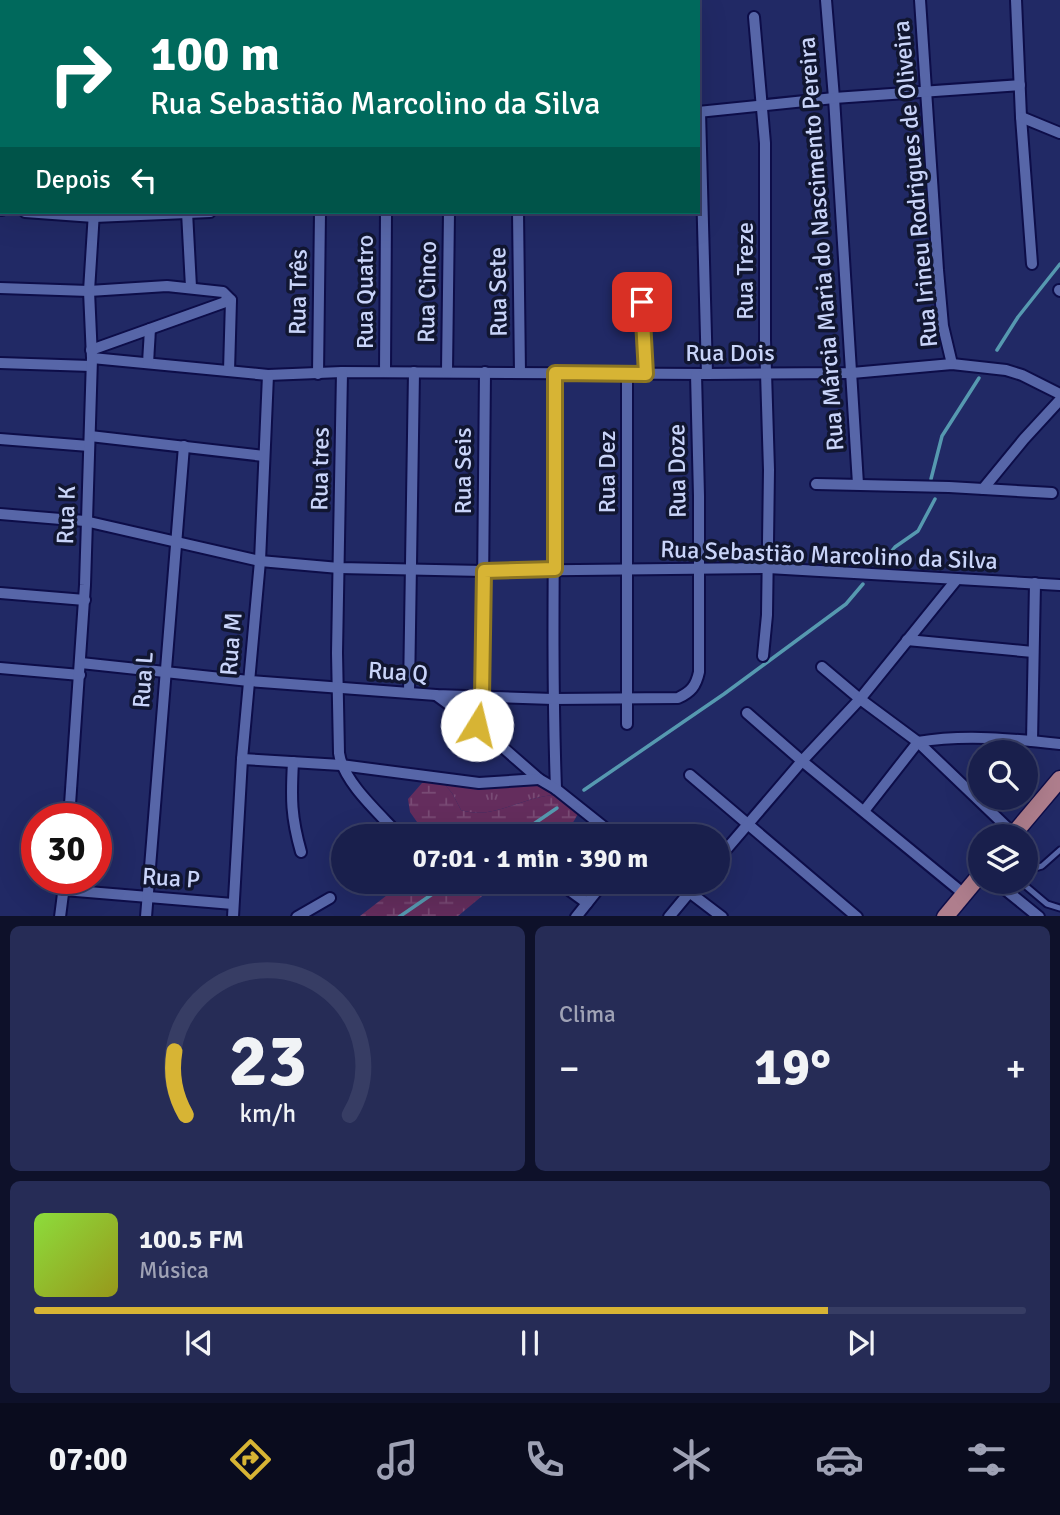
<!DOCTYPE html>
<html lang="pt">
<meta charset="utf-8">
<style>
body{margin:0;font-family:Signika,sans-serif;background:#262c56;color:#f1f3f6;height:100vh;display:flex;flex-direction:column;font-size:26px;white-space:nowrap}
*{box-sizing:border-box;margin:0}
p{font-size:23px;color:#9fa2b5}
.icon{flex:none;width:38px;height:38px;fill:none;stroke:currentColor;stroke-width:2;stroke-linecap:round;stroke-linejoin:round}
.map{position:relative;height:916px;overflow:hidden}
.details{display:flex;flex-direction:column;gap:10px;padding:10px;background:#0e112a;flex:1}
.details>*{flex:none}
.banner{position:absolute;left:0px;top:0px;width:700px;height:214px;box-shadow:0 7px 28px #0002,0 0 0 2px #373d64;background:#00695c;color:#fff;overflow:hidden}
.buttons{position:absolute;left:968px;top:740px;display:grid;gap:14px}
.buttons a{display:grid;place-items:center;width:70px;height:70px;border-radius:50%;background:#191f4c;box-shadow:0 7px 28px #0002,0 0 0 2px #373d64;font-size:35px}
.speed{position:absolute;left:21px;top:803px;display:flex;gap:14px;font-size:35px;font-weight:700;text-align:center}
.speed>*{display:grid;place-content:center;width:91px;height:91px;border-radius:50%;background:#191f4c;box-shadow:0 7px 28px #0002,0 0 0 2px #373d64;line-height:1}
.speed .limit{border:10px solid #d22;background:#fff;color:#111}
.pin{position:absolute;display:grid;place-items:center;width:60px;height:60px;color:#fff;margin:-30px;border-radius:14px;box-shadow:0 4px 10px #0006}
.me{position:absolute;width:77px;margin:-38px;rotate:9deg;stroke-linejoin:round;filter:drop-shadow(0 0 5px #0008)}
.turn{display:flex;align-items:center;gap:24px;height:147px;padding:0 35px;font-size:32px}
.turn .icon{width:91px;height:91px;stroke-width:2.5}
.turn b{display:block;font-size:49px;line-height:60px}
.then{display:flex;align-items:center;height:66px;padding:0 35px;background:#0003;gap:14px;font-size:26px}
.big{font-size:52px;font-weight:700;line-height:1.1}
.details .card{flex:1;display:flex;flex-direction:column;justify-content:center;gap:10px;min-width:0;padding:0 24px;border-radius:10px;background:#262c56}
.details .dial{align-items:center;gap:0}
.dial svg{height:182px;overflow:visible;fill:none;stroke:#373d64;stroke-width:7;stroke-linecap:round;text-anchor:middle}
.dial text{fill:#f1f3f6;stroke:none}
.song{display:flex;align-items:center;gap:21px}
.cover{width:84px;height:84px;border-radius:10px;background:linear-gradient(135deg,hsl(90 70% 55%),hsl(60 70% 35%))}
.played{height:7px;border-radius:4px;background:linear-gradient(90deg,#d7b434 80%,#373d64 80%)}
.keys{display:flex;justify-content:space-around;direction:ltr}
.heat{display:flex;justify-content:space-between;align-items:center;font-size:38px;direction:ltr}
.details .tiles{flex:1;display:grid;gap:10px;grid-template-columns:1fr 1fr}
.card:last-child{grid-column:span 2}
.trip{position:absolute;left:331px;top:824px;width:399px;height:70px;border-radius:35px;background:#191f4c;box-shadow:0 7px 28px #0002,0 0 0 2px #373d64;font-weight:700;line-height:70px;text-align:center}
.menu{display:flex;height:112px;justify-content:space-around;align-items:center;background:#0a0c1e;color:#9fa2b5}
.menu .icon{width:49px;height:49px}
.menu .on{color:#d7b434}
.menu b{font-size:32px;color:#f1f3f6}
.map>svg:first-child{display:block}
.grass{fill:url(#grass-tufts)}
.wetland{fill:url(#wetland-marsh)}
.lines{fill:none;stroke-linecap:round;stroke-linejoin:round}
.stream{stroke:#5699b0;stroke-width:3.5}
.service-casing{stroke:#0d0d48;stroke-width:9}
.minor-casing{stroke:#0d0d48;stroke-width:14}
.primary-casing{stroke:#0d0d48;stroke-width:19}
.service{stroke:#5766a8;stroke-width:5}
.minor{stroke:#5766a8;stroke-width:10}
.primary{stroke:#af7e8d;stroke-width:16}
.route-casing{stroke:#8c7522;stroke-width:18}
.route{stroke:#d7b434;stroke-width:12}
.labels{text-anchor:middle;stroke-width:7;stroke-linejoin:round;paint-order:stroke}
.street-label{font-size:24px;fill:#c9d4f9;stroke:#111631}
</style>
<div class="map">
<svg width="1060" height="917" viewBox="0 0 1060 917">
<defs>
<pattern id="grass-tufts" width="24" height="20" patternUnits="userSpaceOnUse" patternTransform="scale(1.75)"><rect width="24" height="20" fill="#642d5d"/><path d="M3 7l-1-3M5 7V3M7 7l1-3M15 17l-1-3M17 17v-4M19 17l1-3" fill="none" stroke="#794b75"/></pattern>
<pattern id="wetland-marsh" width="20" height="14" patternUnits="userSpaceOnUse" patternTransform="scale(1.75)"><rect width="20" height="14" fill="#642d5d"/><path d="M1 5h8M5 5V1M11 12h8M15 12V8" fill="none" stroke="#794b75"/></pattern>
</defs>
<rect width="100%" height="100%" fill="#212965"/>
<path class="grass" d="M442 781 528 783 545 786 559 795C525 794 495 821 461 810L452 793Z"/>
<g class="wetland">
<path d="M442 781 452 793 461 810C495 821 525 794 559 795L578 814 565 836H437L417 822 410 812 408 799 422 783Z"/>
<polygon points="404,882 499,882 458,916 360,916"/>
</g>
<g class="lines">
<g class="stream">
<polyline points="997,350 1018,317 1060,264"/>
<polyline points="931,479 942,436 979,378"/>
<polyline points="886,558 895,547 918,531 935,499"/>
<polyline points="584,790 724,694 846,604 863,584"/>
<polyline points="516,836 557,808"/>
<polyline points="399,917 450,882"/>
</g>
<g class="service-casing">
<g id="service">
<polyline points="641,277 646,374"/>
<polyline points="1026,861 1035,868 1042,866 1060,850"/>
<polyline points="1021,882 1047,904 1060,908"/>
</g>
</g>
<g class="minor-casing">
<g id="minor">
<polyline points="228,0 229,2"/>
<polyline points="307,0 307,2"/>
<polyline points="378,0 378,2"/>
<polyline points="447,0 447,2"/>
<polyline points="526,0 526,2"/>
<polyline points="598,0 598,2"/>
<polyline points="826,0 834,98 858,484"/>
<polyline points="920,0 938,270 943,326 952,364"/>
<polyline points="1016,0 1021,117 1032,264"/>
<polyline points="204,2 219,0"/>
<polyline points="754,17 765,143 765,340 769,470 767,615 763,656"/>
<polyline points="698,112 834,98 1020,85"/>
<polyline points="700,112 707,374"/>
<polyline points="1021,117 1060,133"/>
<polyline points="0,182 2,170"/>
<polyline points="0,210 2,210"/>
<polyline points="25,212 94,217 210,212"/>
<polyline points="187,212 191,287"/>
<polyline points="518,212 520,373"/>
<polyline points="0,288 89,291 167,286 223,292 231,300 229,371"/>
<polyline points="1059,290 1060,291"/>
<polyline points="91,350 231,300"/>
<polyline points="92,358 268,375 342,372 707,374 852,373 952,364 1006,370 1022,375 1060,394"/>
<polyline points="0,363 91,366"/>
<polyline points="148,363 150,329"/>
<path d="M342 372 337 653 339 753C343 782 380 814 400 836"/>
<polyline points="385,372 386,212"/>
<polyline points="447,372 449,212"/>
<path d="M555 373C555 512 551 651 556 789"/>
<polyline points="318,374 320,212"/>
<polyline points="90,436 264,456"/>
<polyline points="0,439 89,446"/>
<polyline points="816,484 949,487 1052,493"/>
<polyline points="983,489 1024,439 1060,400"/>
<polyline points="0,514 85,521 260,561 339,568 483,571 768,568 1060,585"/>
<polyline points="0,593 85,600"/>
<polyline points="907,640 1033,652"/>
<path d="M81 663 249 681 436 695 553 699 678 698C691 692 696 686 699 672V496L696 374"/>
<polyline points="822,667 860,699 918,742 1014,834"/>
<polyline points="0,668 80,675"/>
<polyline points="409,692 414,372"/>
<polyline points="436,695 477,725 539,779 556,789 615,836"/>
<polyline points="747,713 802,761 964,894"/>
<polyline points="627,724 627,374"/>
<polyline points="477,725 482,697 485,372"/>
<polyline points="1032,741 1035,583"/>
<polyline points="242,759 341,765 479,783 539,779"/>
<path d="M293 762C291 798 291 817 301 852"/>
<polyline points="690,775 857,917"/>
<path d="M864 811 918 742C964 734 1014 739 1060 744"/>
<polyline points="69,819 85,585 92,358 89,291 94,212"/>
<polyline points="718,859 802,761 860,699 957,579"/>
<polyline points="558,882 587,903"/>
<polyline points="676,882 722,917"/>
<polyline points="996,882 1039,917"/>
<polyline points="64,890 233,904"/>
<polyline points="60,917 65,878"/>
<polyline points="146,917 184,446"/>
<polyline points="233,917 242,759 260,561 268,375"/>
<polyline points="297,917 330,898"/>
<polyline points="576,917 604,882"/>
<polyline points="669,917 698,882"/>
</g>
</g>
<g class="primary-casing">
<g id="primary">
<polyline points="1012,836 1060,779"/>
<polyline points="945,917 980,875"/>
</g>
</g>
<use href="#service" class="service"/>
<use href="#minor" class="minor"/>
<use href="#primary" class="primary"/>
</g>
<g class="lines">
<g class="route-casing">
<polyline id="route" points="477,725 482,697 484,571 555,569 555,373 646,374 642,302"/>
</g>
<use href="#route" class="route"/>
</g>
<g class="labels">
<g class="street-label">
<text transform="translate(915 184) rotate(-95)" y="8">Rua Irineu Rodrigues de Oliveira</text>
<text transform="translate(821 244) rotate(-94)" y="8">Rua Márcia Maria do Nascimento Pereira</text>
<text transform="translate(745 271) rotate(-90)" y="8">Rua Treze</text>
<text transform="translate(298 292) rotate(-89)" y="8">Rua Três</text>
<text transform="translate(365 292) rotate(-90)" y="8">Rua Quatro</text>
<text transform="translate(427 292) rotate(-89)" y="8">Rua Cinco</text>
<text transform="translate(498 292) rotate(-91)" y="8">Rua Sete</text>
<text x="730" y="361">Rua Dois</text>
<text transform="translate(320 469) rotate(-89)" y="8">Rua tres</text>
<text transform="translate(463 471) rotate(-90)" y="8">Rua Seis</text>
<text transform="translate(677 471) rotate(-91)" y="8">Rua Doze</text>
<text transform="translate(607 472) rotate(-90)" y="8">Rua Dez</text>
<text transform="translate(66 515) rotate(-88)" y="8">Rua K</text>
<text transform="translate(829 555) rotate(2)" y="8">Rua Sebastião Marcolino da Silva</text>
<text transform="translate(231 644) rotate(-85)" y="8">Rua M</text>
<text transform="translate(398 672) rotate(4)" y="8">Rua Q</text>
<text transform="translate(143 680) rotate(-86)" y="8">Rua L</text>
<text transform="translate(171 878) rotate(4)" y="8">Rua P</text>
</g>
</g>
</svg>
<div class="buttons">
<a><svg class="icon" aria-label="search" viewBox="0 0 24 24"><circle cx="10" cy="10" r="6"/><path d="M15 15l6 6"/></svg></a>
<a><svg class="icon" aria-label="layers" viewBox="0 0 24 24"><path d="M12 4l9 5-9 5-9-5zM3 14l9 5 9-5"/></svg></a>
</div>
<div class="speed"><div class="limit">30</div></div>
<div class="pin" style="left:642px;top:302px;background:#d93025"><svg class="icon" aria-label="arrive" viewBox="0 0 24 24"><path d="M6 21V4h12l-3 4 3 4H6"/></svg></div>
<svg class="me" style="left:477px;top:725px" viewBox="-20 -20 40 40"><circle r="19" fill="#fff"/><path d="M0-13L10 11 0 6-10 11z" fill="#d7b434"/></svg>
<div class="trip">07:01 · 1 min · 390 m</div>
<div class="banner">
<div class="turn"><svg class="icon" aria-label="right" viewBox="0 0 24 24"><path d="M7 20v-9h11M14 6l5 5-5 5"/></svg><div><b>100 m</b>Rua Sebastião Marcolino da Silva</div></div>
<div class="then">Depois<svg class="icon" aria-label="left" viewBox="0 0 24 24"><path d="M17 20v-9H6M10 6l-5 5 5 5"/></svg></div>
</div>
</div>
<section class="details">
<div class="tiles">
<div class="card dial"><svg viewBox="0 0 100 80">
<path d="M14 69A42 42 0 1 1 86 69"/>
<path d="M14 69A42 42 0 0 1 9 41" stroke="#d7b434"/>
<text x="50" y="56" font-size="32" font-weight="700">23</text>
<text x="50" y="72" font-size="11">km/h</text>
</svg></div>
<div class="card"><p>Clima</p>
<div class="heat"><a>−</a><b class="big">19°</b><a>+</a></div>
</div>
<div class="card">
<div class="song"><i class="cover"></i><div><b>100.5 FM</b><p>Música</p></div></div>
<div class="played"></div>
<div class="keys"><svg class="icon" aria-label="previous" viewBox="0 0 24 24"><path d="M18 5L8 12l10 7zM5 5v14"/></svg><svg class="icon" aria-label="pause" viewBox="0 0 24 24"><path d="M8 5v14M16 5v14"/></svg><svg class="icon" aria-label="next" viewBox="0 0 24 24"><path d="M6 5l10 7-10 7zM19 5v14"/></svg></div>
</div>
</div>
</section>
<nav class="menu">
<b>07:00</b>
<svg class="icon on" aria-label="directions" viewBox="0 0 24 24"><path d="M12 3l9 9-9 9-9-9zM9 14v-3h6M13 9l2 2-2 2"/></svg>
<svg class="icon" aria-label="music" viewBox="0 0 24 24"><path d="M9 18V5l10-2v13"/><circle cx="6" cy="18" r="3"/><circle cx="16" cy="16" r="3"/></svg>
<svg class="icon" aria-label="phone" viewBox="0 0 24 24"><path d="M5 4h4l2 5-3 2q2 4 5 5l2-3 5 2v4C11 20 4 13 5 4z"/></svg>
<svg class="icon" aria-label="climate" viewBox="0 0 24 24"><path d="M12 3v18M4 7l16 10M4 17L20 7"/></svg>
<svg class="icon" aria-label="car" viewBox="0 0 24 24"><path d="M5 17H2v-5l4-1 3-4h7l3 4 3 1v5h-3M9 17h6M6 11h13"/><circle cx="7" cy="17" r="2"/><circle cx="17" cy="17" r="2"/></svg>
<svg class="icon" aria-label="filters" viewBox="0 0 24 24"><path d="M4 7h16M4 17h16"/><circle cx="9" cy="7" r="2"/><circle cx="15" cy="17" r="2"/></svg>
</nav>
